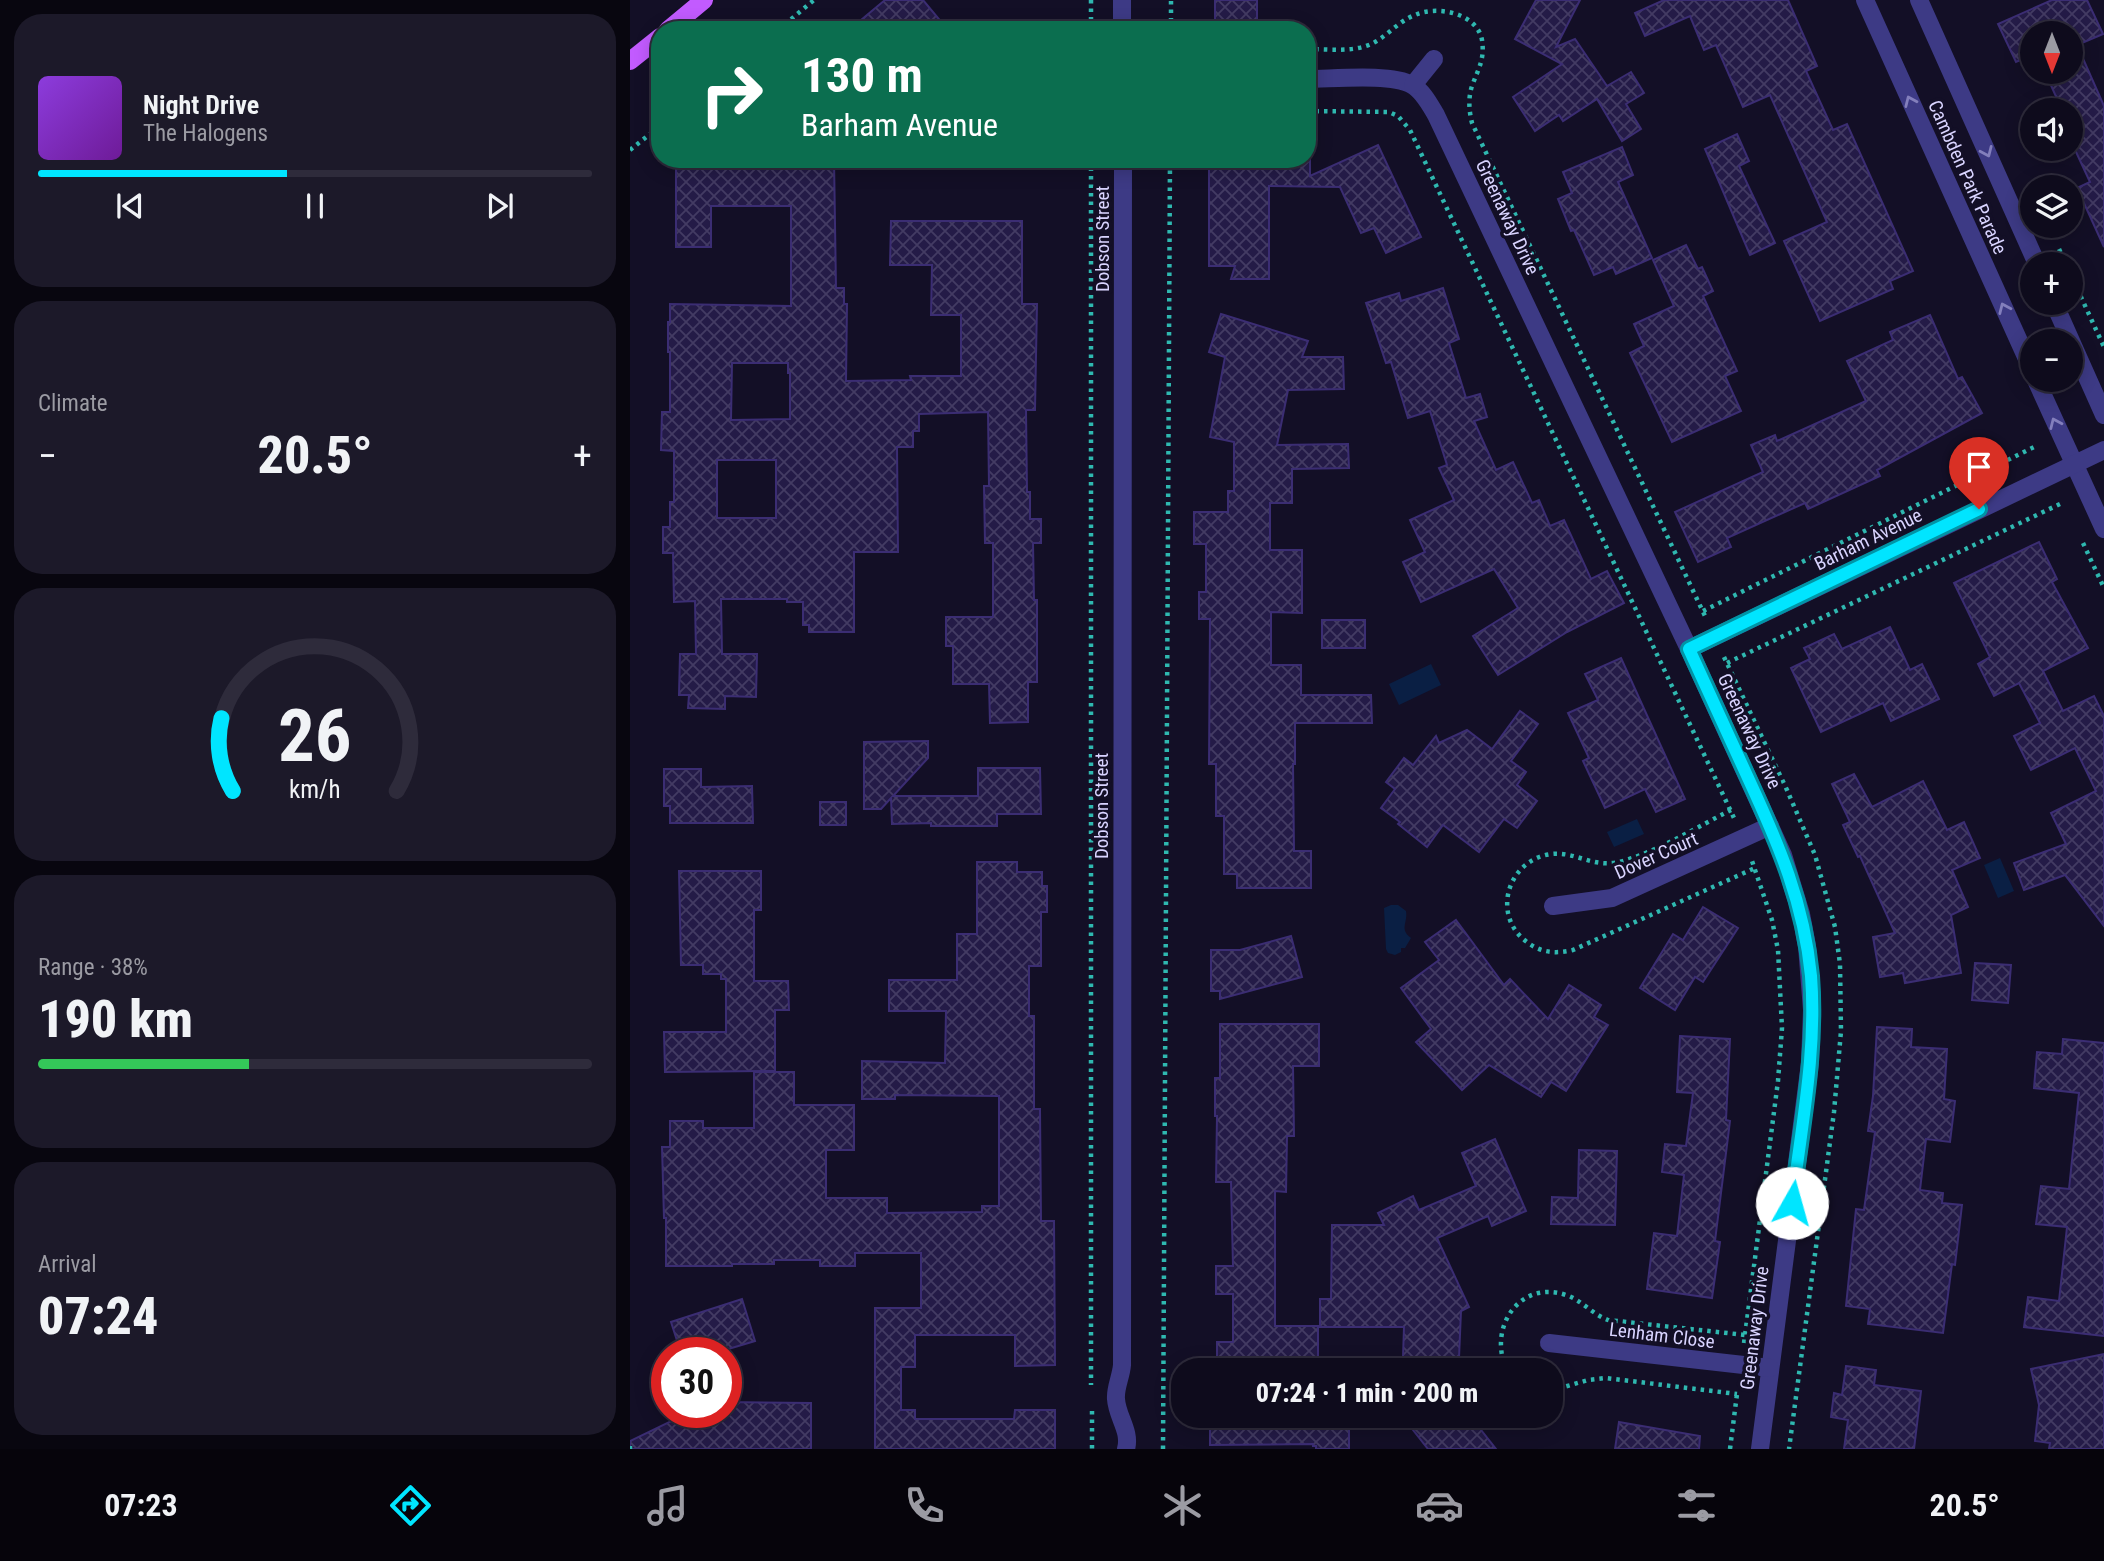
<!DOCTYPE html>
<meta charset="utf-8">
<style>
body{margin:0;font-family:"Roboto Condensed",sans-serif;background:#1c1929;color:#f1f3f6;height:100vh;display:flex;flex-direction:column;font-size:26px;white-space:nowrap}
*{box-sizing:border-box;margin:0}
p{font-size:23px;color:#9b9ba3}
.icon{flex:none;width:38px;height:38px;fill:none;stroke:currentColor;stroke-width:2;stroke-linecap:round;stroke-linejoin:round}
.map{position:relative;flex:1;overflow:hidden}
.drawer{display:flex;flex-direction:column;gap:14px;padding:14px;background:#08060f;width:630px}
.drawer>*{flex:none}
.hud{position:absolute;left:21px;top:21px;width:665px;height:147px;border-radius:28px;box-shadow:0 4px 18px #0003,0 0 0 2px #2e2b3b;background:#0b6e4f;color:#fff;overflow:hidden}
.needle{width:46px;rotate:180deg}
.controls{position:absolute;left:1390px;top:21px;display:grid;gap:14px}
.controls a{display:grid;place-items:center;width:63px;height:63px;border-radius:50%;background:#0e0b1c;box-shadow:0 4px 18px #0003,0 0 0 2px #2e2b3b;font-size:35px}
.speed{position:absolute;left:21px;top:1337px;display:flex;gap:14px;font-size:35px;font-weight:700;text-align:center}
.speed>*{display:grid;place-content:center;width:91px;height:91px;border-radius:50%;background:#0e0b1c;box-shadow:0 4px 18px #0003,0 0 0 2px #2e2b3b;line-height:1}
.speed .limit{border:10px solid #d22;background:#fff;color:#111}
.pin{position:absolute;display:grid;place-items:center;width:60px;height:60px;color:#fff;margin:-72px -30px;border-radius:50% 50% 50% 0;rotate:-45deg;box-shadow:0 0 7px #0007}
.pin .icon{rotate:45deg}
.me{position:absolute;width:77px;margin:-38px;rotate:7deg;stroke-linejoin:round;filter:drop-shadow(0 0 5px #0008)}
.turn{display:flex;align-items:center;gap:24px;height:147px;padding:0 35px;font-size:32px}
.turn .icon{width:91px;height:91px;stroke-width:2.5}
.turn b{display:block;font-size:49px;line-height:60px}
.big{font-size:52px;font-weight:800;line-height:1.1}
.drawer .card{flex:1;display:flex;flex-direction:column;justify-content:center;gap:10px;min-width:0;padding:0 24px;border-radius:28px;background:#1c1929}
.drawer .dial{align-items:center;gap:0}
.dial svg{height:182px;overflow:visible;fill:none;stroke:#2e2b3b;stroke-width:7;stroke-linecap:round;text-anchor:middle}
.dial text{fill:#f1f3f6;stroke:none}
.song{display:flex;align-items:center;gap:21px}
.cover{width:84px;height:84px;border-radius:10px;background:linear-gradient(135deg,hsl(270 70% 55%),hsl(280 70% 35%))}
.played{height:7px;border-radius:4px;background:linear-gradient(90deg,#00e5ff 45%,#2e2b3b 45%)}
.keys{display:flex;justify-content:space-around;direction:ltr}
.heat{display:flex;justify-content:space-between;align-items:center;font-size:38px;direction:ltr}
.charge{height:10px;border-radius:5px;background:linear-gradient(90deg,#34c759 38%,#2e2b3b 0)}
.trip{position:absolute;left:541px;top:1358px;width:392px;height:70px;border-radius:28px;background:#0e0b1c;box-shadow:0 4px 18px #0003,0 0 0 2px #2e2b3b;font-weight:800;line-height:70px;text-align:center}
.menu{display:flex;height:112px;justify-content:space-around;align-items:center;background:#06040b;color:#9b9ba3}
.menu .icon{width:49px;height:49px}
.menu .selected{color:#00e5ff}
.menu b{font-size:32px;color:#f1f3f6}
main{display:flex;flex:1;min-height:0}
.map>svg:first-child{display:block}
.water{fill:#0a1f44}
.building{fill:url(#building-cross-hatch);stroke:#3b2d73;stroke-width:2;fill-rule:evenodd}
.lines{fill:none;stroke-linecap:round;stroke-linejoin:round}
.path{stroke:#2fb8b0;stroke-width:4.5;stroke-dasharray:3.5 5;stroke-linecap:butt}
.street{stroke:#3d3a85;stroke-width:18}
.primary{stroke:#c25bff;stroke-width:18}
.oneway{stroke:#837fbc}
.route-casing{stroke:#0095a6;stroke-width:18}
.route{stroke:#00e5ff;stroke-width:12}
.labels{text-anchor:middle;stroke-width:7;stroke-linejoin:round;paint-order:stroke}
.street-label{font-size:19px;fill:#d9d4ff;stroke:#130f26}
</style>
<main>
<section class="drawer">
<div class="card">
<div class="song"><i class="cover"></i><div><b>Night Drive</b><p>The Halogens</p></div></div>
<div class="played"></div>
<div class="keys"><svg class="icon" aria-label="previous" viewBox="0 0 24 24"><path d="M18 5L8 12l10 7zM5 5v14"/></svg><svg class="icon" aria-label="pause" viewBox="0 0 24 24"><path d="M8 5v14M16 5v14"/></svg><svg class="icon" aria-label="next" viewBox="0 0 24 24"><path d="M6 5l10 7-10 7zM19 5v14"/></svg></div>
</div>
<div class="card"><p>Climate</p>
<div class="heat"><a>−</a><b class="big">20.5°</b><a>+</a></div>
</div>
<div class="card dial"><svg viewBox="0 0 100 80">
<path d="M14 69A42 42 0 1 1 86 69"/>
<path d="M14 69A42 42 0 0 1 9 37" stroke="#00e5ff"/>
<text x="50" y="56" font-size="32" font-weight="700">26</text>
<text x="50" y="72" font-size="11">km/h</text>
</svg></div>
<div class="card"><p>Range · 38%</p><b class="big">190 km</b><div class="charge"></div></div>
<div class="card"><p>Arrival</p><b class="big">07:24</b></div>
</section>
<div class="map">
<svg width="1474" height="1449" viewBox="0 0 1474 1449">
<defs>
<pattern id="building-cross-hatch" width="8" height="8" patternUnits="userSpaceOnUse" patternTransform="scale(1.75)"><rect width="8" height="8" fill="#241b47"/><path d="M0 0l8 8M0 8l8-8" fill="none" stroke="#433b63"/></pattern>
</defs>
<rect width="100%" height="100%" fill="#130f26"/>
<g class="water">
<polygon points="801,664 811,685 769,705 759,684"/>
<polygon points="1007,819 1014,834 984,847 977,832"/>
<polygon points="1370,858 1384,891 1368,898 1354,865"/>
<path d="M761 905H768L776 911C778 923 769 929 781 938L775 948H771V952L765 955 758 953 756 949 754 908Z"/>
</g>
<g class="building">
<polygon points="255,0 293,0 318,30 219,30"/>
<rect x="585" y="0" width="42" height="26"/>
<polygon points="906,0 950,0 926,47 945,39 977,86 1001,72 1014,93 996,104 1011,129 992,141 967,99 933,121 929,115 905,131 883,97 932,64 885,39"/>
<polygon points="1034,0 1158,0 1187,66 1176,71 1203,130 1217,124 1283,271 1260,281 1263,289 1190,321 1154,241 1197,222 1140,95 1113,107 1086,45 1074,50 1060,16 1015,36 1005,13"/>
<polygon points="1422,0 1457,0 1473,34 1447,45 1474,106 1474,247 1447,188 1460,182 1440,139 1440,110 1432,110 1415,72 1440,72 1440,33 1402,33 1402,55 1386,62 1368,24"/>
<polygon points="1107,134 1119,161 1109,166 1145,243 1120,255 1075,149"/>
<polygon points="748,145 791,237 756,253 744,228 731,233 710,187 639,186 639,279 601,279 605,266 579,266 579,159 680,159 680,176"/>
<polygon points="992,147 1003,175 988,182 1022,258 986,274 983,267 964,275 944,230 941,231 928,199 942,193 933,172"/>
<path d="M161 159H204L206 288H214V304H217L216 381 281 380 280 376H331V315H301L302 265H260L261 221H392V304H407L405 410H396L397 492H400V519H411V543H403L404 600H407V682H398V722L360 723 359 684H323V646H316V617H363V543H355L354 486H359L358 412 289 414V431H283V447H267L268 552H224V632H179V625H173V602H157V599H91L92 654H127L126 697 95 696V709L58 708 59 695H49L50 654H66L65 601 44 602 43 553H33V527H40V502H44V451L31 450 32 412H40V352H38V322H40V304L161 306V206H81V247H46V169H78V165H161ZM102 363H158V373H160V419L101 420ZM87 460H146V518H87Z"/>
<polygon points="1056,245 1068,269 1072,267 1083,291 1073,296 1107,371 1095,376 1111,411 1042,442 1000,353 1014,346 1004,324 1044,306 1023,260"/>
<polygon points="813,288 829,339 819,343 836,398 850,394 857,417 844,421 866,470 883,462 902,503 909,500 920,526 934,520 961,579 977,571 994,603 937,632 868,675 843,636 888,608 864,569 791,602 773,562 795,552 780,520 824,500 809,468 817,465 800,411 778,418 761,362 756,363 736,303 769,293 771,301"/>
<polygon points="591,314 678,341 672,357 713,357 714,389 658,390 647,445 718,444 719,468 662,469 662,503 640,503 640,550 672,550 672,613 641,612 641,665 671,665 671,695 741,695 742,723 665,723 665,764 663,764 664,851 681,851 681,888 607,888 607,874 594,874 594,816 586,816 586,764 579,764 580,619 569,619 569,592 576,592 576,544 564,544 564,512 598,512 598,491 604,491 604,442 580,437 595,357 579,352"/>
<polygon points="1300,315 1328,379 1332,377 1352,413 1247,470 1250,476 1178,509 1175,503 1097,538 1101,547 1068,562 1045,512 1133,472 1121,445 1145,435 1147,441 1236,401 1217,361 1263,340 1260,332"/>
<polygon points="1409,542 1427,579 1422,582 1458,648 1413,671 1433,711 1464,696 1474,716 1474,926 1435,875 1394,890 1384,863 1436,844 1421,813 1466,791 1445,748 1401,770 1384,736 1410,723 1389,683 1364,696 1348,664 1360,657 1324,583"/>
<rect x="692" y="620" width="43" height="28"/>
<polygon points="1260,627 1280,670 1292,664 1309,699 1261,721 1253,703 1191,732 1161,668 1180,659 1174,648 1204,634 1212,649"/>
<polygon points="991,658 1055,799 1026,812 1015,789 975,808 953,761 959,758 938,713 968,700 955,674"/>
<polygon points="890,711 908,724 881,761 896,772 887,785 907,801 887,828 874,819 849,852 813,825 797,847 768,824 770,822 751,808 765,789 756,782 774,758 783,765 806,736 809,743 837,730 862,749"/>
<polygon points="298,741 298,758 263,796 348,796 348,768 410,768 411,814 367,814 367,826 301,826 301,823 262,824 261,798 251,809 234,809 234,742"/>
<polygon points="34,769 71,769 71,787 122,786 123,823 40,823 40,806 34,806"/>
<polygon points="1224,774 1242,807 1293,781 1317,830 1334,822 1350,858 1322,870 1338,907 1321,915 1331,973 1275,983 1273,973 1250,977 1243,937 1265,933 1230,856 1228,857 1213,825 1220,822 1202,784"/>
<rect x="190" y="802" width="26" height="23"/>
<polygon points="347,862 387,862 387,872 412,872 412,886 417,886 417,912 411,912 411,966 399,966 399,1016 404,1016 404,1109 410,1109 411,1221 424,1221 425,1365 385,1366 385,1335 285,1335 285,1367 271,1367 271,1410 285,1410 285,1419 384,1419 385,1410 425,1410 425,1449 245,1449 245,1308 291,1308 291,1253 225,1253 225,1266 190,1266 190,1260 144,1260 144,1264 102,1264 102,1266 36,1266 36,1218 34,1218 32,1147 40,1147 40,1121 73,1121 73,1128 124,1128 124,1072 164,1072 164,1105 224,1105 224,1150 196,1150 196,1198 257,1198 257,1213 352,1212 352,1206 369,1206 369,1096 265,1095 265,1099 232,1099 232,1061 315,1063 316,1011 259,1011 259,980 327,980 327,934 347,934"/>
<polygon points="49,871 131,871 131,910 124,910 124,981 158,981 159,1010 145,1010 145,1071 35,1072 34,1032 96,1032 96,979 91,979 91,974 73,974 73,965 51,965"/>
<polygon points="1073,907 1108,928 1073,982 1065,977 1045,1010 1010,988 1043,934 1053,940"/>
<polygon points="826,920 874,985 880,979 918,1019 939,985 971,1005 964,1017 978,1025 936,1091 921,1082 911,1097 859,1065 832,1090 786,1042 801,1029 771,988 809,960 795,942"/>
<polygon points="661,936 672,977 590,999 590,991 581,991 581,950 610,950"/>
<polygon points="1345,963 1381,965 1378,1003 1342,1000"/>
<polygon points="590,1024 689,1024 689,1066 663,1066 664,1136 657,1136 656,1192 645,1191 645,1326 688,1326 688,1368 587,1369 587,1342 603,1342 603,1294 586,1294 586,1266 603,1266 601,1182 586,1182 587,1116 585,1116 585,1078 590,1078"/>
<polygon points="1247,1027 1282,1029 1281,1047 1317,1049 1314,1099 1325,1101 1320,1142 1296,1139 1290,1190 1313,1193 1312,1203 1332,1205 1325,1265 1322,1264 1313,1333 1238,1324 1240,1309 1216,1306 1226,1209 1234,1210 1245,1132 1238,1131 1243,1096"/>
<polygon points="1050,1036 1100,1039 1096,1120 1100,1121 1085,1241 1090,1242 1082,1298 1017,1289 1024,1233 1047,1236 1054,1175 1032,1172 1035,1144 1056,1146 1063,1093 1047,1092"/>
<polygon points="1433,1039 1474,1043 1474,1336 1394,1327 1398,1297 1429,1301 1437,1227 1406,1224 1411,1186 1439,1189 1449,1093 1404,1088 1407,1052 1432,1054"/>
<polygon points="865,1139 896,1211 862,1226 858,1216 807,1238 839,1307 831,1311 829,1358 773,1357 774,1327 690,1327 690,1299 701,1299 702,1225 754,1225 748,1213 783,1196 789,1210 846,1186 832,1153"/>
<polygon points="949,1150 987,1151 985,1225 921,1224 922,1197 948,1198"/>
<polygon points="112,1299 125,1341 85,1353 51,1353 41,1322"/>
<polygon points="1474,1354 1474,1449 1419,1449 1420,1443 1405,1441 1409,1405 1401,1369"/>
<polygon points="1216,1366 1246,1370 1244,1385 1291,1391 1284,1449 1214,1449 1218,1420 1201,1417 1204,1393 1212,1395"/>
<polygon points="96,1402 181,1403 181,1449 0,1449 0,1441 60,1412 96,1412"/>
<polygon points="580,1416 719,1416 719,1449 686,1449 686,1446 683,1446 683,1444 580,1445"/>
<polygon points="772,1416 840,1416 866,1449 798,1449"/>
<polygon points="989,1422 1070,1436 1069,1449 985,1449"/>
</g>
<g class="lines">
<g class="path">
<polyline points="461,0 461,30"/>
<polyline points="148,30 184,0"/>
<polyline points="541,30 541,0"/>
<path d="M677 49C696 49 718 52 736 46 755 40 766 22 785 15 807 5 847 13 852 40 855 60 848 69 842 86 838 98 839 111 842 123L1075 616"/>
<polyline points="677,111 759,112 768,116 780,130 1104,818"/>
<polyline points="0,150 30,126"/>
<polyline points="461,159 461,1385"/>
<polyline points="1429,249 1436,264"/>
<polyline points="1440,273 1474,347"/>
<polyline points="1453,543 1474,588"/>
<polyline points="1073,611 1408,445"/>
<polyline points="1094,657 1157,790 1185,855 1205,927 1210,964 1211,1031 1204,1112 1159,1449"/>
<polyline points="1097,663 1434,502"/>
<path d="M1101 810C1067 827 1025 853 989 862 962 868 945 851 921 854 877 860 861 916 897 942 911 953 926 954 943 950L1125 868"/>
<polyline points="1114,1343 1148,1081 1152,1028 1148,950 1142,920 1122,861"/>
<path d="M877 1370C857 1329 889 1279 936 1295 950 1299 962 1314 978 1320L1115 1335"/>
<polyline points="920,1391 958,1380 976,1378 1107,1394"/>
<polyline points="462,1411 462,1449"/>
<polyline points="0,1446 0,1449"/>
<polyline points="533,1449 540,159"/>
<polyline points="1100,1449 1107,1394"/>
</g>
<g class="street">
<polyline points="492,0 492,30"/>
<polyline points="1235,0 1402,370"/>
<polyline points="1289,0 1407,264"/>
<path d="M677 79C703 79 761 73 782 85 793 91 800 105 806 115L1059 649 1153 855 1171 914 1177 946 1182 1010 1180 1063 1130 1449"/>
<polyline points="783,85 804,59"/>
<path d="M493 159 492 1365C491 1377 485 1388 486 1399 487 1417 501 1431 496 1449"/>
<polyline points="1424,303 1474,415"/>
<polyline points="1406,380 1474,529"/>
<polyline points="1059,649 1474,450"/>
<polyline points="923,906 982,898 1140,826"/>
<polyline points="919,1343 1140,1368"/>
</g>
<g class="primary">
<polyline points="38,30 74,0"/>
<polyline points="0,61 30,37"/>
</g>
</g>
<defs><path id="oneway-chevron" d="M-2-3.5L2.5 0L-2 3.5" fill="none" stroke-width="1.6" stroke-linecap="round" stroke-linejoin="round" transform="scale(1.75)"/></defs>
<g class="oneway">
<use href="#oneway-chevron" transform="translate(1280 101) rotate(-114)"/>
<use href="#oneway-chevron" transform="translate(1357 152) rotate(66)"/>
<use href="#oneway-chevron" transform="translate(1374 308) rotate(-114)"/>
<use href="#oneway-chevron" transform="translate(1425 423) rotate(-114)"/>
</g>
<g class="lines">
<g class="route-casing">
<path id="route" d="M1162 1203C1171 1128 1187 1052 1181 976 1174 903 1149 845 1119 780 1099 736 1079 693 1059 649L1349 509"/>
</g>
<use href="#route" class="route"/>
</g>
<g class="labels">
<g class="street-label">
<text transform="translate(1338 177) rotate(66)" y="7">Cambden Park Parade</text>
<text transform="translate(878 217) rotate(65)" y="7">Greenaway Drive</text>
<text transform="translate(472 239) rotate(-90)" y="7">Dobson Street</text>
<text transform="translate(1238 539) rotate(-26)" y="7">Barham Avenue</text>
<text transform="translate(1120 731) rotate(65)" y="7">Greenaway Drive</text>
<text transform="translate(471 806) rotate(-90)" y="7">Dobson Street</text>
<text transform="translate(1026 855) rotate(-24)" y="7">Dover Court</text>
<text transform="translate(1124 1328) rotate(-83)" y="7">Greenaway Drive</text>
<text transform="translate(1032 1335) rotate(7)" y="7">Lenham Close</text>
</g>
</g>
</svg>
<div class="controls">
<a><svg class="needle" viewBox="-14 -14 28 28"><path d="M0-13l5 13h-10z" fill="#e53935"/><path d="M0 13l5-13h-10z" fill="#9b9ba3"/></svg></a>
<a><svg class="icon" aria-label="sound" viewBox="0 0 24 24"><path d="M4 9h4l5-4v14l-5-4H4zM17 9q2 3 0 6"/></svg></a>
<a><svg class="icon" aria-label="layers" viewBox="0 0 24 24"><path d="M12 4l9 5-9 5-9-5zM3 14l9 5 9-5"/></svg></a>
<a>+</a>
<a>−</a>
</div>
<div class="speed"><div class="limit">30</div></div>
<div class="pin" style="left:1349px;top:509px;background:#d93025"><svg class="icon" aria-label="arrive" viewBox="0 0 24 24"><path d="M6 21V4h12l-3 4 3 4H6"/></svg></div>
<svg class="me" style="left:1162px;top:1203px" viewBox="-20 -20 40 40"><circle r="19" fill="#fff"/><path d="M0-13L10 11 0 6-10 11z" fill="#00e5ff"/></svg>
<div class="trip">07:24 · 1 min · 200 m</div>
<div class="hud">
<div class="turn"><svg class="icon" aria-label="right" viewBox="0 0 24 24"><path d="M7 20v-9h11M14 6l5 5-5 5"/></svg><div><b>130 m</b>Barham Avenue</div></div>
</div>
</div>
</main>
<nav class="menu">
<b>07:23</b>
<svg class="icon selected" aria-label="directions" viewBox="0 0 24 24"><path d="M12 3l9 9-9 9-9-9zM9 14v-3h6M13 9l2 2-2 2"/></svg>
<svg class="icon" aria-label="music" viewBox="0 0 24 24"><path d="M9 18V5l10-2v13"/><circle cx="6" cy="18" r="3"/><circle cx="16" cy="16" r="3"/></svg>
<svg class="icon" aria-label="phone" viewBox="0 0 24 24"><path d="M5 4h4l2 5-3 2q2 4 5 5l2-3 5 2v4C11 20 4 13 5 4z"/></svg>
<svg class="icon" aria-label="climate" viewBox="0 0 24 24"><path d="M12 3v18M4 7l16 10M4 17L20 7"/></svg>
<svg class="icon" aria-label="car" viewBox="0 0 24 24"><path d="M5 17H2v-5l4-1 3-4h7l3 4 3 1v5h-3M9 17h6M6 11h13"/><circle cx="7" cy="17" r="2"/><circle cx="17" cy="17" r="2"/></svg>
<svg class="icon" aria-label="filters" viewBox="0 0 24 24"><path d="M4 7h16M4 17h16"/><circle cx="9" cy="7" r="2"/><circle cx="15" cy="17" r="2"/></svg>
<b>20.5°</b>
</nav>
